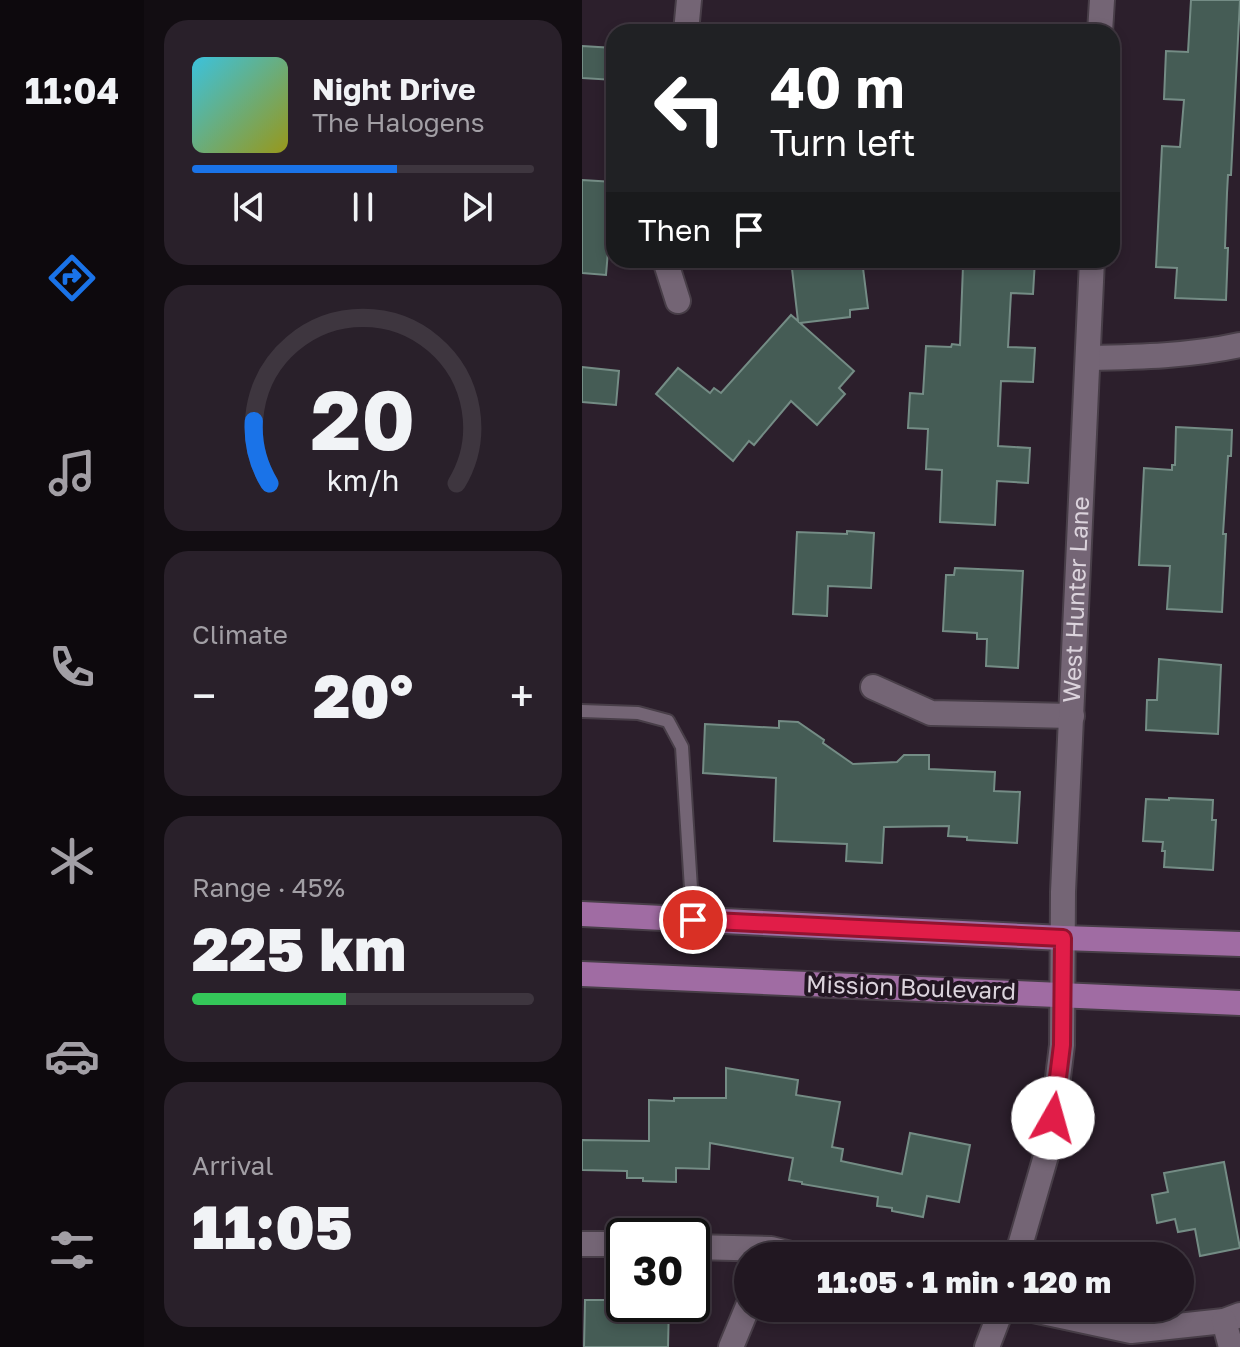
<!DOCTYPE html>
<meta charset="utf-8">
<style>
body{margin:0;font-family:"Golos Text",sans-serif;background:#29202a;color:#f1f3f6;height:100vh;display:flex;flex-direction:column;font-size:30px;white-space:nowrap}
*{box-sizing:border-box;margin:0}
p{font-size:26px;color:#a29fa5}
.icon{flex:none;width:44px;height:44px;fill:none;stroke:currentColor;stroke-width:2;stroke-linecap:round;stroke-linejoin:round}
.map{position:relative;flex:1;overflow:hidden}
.drawer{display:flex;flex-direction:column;gap:20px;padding:20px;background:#120d12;width:438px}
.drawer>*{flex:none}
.top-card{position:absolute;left:24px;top:24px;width:514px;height:244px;border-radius:24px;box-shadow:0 4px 12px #0003,0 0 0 2px #3e363f;background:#202124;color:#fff;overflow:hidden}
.speed{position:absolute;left:24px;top:1218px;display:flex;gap:16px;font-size:40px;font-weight:700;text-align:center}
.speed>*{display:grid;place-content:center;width:104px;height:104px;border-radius:50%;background:#211721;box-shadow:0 4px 12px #0003,0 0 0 2px #3e363f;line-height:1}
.speed .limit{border:4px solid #111;border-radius:12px;background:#fff;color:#111}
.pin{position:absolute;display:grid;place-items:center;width:68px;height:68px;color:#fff;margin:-34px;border:4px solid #fff;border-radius:50%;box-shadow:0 2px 8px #0007}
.me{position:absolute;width:88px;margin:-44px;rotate:7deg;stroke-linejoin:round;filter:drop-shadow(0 0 6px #0008)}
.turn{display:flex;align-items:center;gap:28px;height:168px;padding:0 32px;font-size:36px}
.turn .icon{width:104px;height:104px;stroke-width:2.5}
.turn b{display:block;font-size:56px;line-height:68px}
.then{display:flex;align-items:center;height:76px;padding:0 32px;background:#0003;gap:16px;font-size:30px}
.big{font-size:60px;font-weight:800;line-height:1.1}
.drawer .widget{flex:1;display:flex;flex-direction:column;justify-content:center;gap:12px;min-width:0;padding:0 28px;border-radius:24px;background:#29202a}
.drawer .dial{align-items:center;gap:0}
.dial svg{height:208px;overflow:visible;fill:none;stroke:#3e363f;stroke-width:7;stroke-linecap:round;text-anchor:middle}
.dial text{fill:#f1f3f6;stroke:none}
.song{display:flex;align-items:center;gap:24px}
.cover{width:96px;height:96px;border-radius:12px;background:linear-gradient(135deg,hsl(190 70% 55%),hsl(60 70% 35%))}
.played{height:8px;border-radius:4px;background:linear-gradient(90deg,#1a73e8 60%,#3e363f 60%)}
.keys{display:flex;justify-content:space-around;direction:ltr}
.heat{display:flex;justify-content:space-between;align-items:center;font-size:44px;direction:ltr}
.charge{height:12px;border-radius:6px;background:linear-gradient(90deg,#34c759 45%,#3e363f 0)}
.trip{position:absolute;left:152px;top:1242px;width:460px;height:80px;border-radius:40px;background:#211721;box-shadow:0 4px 12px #0003,0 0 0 2px #3e363f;font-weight:800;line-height:80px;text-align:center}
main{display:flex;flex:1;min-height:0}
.tab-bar{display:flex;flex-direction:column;width:144px;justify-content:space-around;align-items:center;background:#0d090d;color:#a29fa5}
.tab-bar .icon{width:56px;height:56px}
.tab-bar .selected{color:#1a73e8}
.tab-bar b{font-size:36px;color:#f1f3f6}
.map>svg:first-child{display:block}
.building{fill:#455c55;stroke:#748c85;stroke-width:2}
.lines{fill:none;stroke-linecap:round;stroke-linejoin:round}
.service-casing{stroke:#483e48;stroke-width:16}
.minor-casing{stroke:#483e48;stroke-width:28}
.primary-casing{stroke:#483e48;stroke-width:28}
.service{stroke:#746575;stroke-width:12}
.minor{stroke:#746575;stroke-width:24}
.primary{stroke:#a06ca3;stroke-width:24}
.route-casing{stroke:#92132f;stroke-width:20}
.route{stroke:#e11d48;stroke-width:14}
.labels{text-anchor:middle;stroke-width:8;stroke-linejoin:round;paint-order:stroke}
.street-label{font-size:24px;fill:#dbd3dc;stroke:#221622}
</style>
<main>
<nav class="tab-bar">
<b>11:04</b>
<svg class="icon selected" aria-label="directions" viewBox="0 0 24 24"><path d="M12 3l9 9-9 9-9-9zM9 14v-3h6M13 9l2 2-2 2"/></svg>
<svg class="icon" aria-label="music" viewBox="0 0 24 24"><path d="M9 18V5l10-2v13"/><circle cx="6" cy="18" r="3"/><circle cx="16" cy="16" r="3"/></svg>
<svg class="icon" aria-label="phone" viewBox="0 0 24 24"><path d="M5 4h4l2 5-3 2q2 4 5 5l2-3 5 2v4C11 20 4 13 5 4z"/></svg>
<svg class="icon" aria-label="climate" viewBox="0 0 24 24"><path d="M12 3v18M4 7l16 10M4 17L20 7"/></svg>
<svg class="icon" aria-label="car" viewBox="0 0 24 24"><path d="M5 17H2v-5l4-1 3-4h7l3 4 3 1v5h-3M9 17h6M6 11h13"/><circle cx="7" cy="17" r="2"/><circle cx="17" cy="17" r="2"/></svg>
<svg class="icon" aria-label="filters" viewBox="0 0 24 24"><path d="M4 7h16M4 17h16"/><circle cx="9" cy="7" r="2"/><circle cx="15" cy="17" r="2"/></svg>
</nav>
<section class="drawer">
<div class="widget">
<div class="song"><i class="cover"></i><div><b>Night Drive</b><p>The Halogens</p></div></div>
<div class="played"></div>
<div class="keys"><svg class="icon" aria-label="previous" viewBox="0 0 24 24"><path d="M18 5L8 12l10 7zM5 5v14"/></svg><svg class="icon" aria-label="pause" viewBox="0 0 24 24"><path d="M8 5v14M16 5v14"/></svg><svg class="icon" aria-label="next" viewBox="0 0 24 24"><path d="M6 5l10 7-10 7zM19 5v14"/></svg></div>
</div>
<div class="widget dial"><svg viewBox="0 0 100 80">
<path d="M14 69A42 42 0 1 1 86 69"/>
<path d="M14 69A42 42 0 0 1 8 45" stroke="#1a73e8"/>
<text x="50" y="56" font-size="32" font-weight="700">20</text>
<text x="50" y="72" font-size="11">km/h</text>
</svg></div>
<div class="widget"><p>Climate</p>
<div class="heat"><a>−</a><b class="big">20°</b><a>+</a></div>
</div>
<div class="widget"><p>Range · 45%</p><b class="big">225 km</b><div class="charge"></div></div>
<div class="widget"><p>Arrival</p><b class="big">11:05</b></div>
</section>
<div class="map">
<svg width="658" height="1347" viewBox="0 0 658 1347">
<rect width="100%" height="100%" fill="#2c1f2c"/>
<g class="building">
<polygon points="609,0 658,0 649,175 646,175 645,193 643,248 646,248 644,300 593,298 595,268 574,267 580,146 598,147 602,100 582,99 584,51 606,52"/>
<polygon points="0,46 32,48 32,80 0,78"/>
<polygon points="0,180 32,182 32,215 29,215 24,275 0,273"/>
<polygon points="209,260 280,260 286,308 268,310 268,317 218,323 272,371 257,388 263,394 235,425 209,401 172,445 167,441 151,461 74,394 96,368 128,393 132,388 139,393 209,315 216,321"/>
<polygon points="385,260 453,260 451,294 429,293 426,347 453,348 451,382 419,381 416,446 448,448 446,483 415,481 413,525 358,522 360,470 344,469 346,429 326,428 328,393 341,394 344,346 369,347 370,344 378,345 381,266 385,266"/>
<polygon points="0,367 37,371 34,405 0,402"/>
<polygon points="594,427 650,430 649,456 646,456 641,534 644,534 640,612 585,609 588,566 557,565 562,468 590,470 590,465 593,465"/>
<polygon points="265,531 292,533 289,588 246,586 245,616 211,614 215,532 265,534"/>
<polygon points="373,568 441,571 436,668 404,666 405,639 395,639 395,633 361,631 364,575 372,575"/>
<polygon points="577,659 639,665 636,734 564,730 565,700 575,700"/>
<polygon points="197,721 216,722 242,740 241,743 271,764 315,762 322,755 347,755 347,769 413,772 412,791 438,792 435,843 385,840 385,837 366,836 367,826 302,827 300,863 264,861 265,844 192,841 194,778 121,773 123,724 197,728"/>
<polygon points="587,798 631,800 630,820 634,820 631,870 582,867 583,851 580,851 581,842 561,841 564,799 587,800"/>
<polygon points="144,1068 216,1080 214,1095 258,1102 250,1147 261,1149 259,1161 320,1174 328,1133 388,1145 377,1202 345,1196 341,1217 310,1211 310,1208 295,1206 296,1197 220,1184 220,1182 207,1180 211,1158 128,1143 127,1169 94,1168 94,1182 61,1181 61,1178 45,1178 45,1171 0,1170 0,1140 67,1141 67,1100 92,1101 92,1098 144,1098"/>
<polygon points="642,1162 658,1248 618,1256 613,1229 596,1232 593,1219 575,1223 570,1195 586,1192 582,1173"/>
<polygon points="3,1300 42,1300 42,1304 87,1304 86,1347 2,1347"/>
</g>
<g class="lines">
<g class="service-casing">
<polyline id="service" points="0,711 56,713 86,721 100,747 111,920"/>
</g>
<g class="minor-casing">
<g id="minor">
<polyline points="104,32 107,0"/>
<polyline points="518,32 520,0"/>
<polyline points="83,260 96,301"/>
<path d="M506 358C556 357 609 356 658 345"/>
<polyline points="291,687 349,713 490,716"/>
<polyline points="0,1244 42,1244"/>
<polyline points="110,1247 189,1249 217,1256"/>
<path id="s1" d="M435 1256 468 1142 480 1045 481 892 510 260"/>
<polyline points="442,1308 549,1331 642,1321 658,1315"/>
<polyline points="642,1321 649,1347"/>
<polyline points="149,1347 166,1306"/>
<polyline points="405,1347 420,1308"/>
</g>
</g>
<g class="primary-casing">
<g id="primary">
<polyline points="0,914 481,938 658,944"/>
<polyline points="0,974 658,1003"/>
</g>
</g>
<use href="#service" class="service"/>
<use href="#minor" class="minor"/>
<use href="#primary" class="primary"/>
</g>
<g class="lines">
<g class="route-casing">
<polyline id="route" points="111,920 481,938 480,1045 471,1118"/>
</g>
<use href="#route" class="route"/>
</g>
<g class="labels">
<g class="street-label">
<text dy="8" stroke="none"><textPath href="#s1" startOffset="662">West Hunter Lane</textPath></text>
<text transform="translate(329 988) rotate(2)" y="8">Mission Boulevard</text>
</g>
</g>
</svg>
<div class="speed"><div class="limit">30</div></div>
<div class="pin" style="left:111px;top:920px;background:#d93025"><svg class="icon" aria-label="arrive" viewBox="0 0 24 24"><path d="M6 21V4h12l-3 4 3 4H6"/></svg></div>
<svg class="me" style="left:471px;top:1118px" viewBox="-20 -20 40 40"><circle r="19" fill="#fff"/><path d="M0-13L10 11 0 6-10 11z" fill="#e11d48"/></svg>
<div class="trip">11:05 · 1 min · 120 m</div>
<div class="top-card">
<div class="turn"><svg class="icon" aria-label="left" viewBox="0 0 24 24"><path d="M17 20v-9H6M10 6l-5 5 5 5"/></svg><div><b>40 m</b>Turn left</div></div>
<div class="then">Then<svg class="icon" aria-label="arrive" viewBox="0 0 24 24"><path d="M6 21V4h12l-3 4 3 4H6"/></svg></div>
</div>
</div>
</main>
